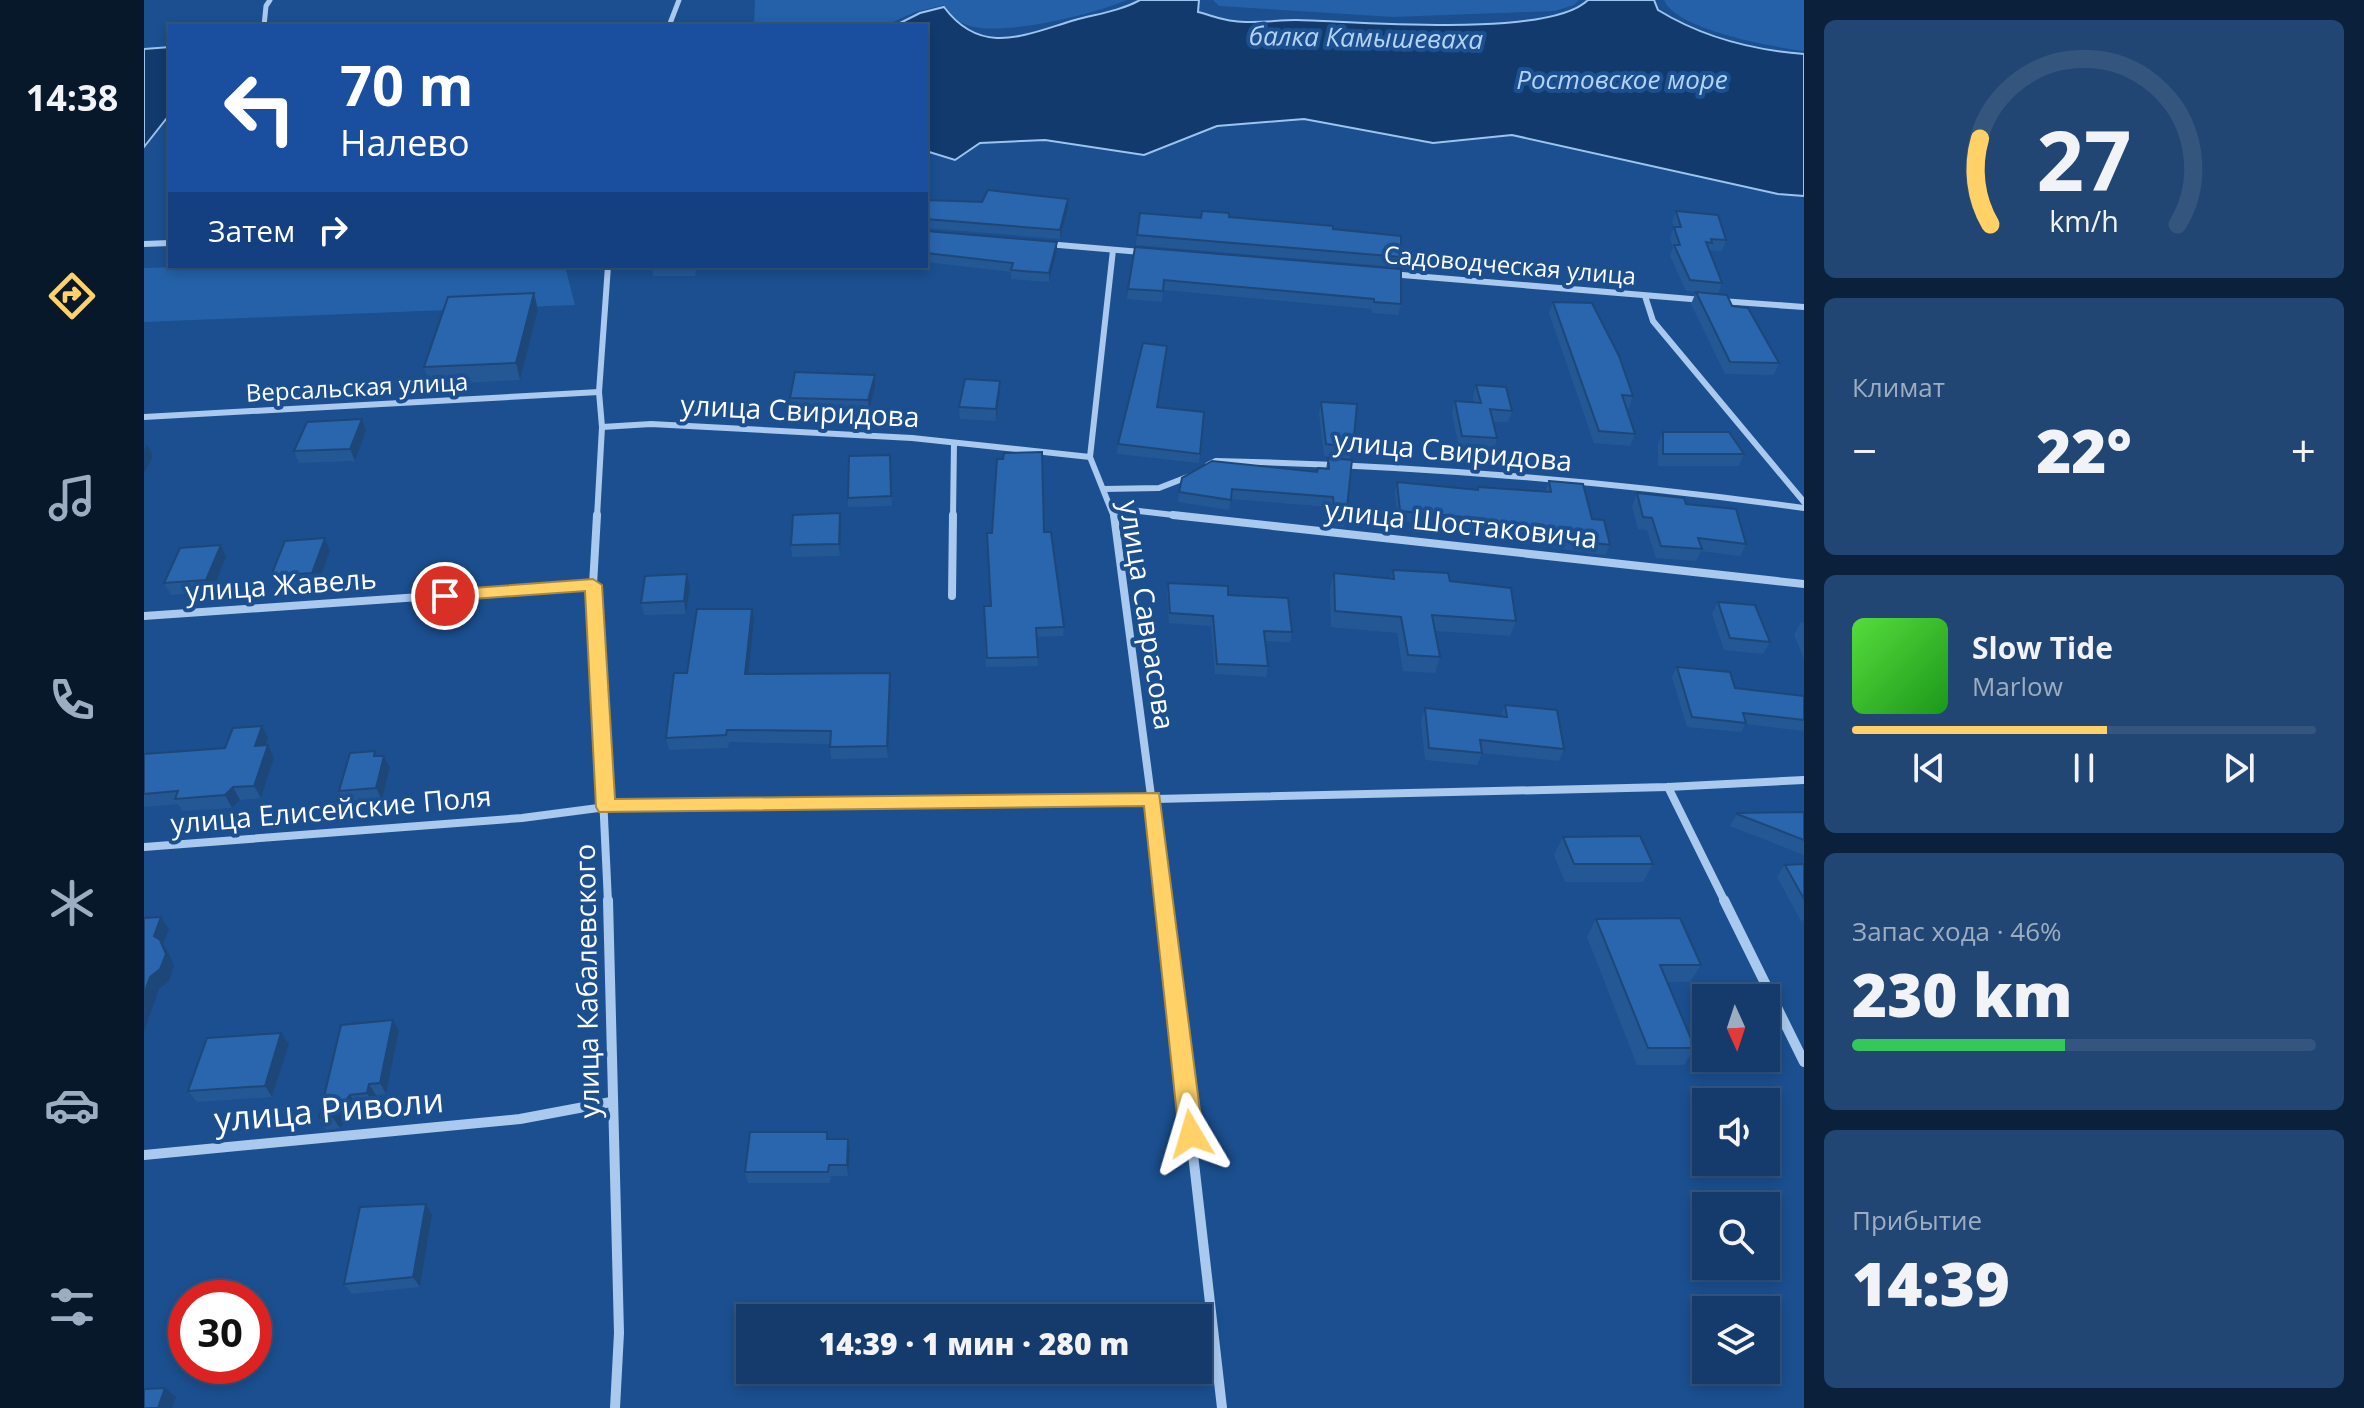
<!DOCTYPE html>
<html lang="ru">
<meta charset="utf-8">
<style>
body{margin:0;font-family:"Open Sans",sans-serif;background:#214673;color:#f1f3f6;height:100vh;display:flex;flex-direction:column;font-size:30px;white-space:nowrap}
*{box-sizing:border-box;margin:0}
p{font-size:26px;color:#9dadc1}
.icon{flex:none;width:44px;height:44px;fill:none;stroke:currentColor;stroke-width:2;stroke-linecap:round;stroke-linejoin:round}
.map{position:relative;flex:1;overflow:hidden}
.side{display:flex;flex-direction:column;gap:20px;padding:20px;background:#0b203b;width:560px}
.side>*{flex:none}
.top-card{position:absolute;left:24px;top:24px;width:760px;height:244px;border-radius:0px;box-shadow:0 4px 12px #0003,0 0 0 2px #33557e;background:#1a4fa0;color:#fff;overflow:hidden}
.needle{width:52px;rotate:177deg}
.fabs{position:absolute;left:1548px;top:984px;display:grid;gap:16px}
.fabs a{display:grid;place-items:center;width:88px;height:88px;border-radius:0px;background:#143b6b;box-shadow:0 4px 12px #0003,0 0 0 2px #33557e;font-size:40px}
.speed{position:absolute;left:24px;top:1280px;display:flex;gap:16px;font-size:40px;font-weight:700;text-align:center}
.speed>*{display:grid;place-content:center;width:104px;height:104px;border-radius:50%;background:#143b6b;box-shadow:0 4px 12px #0003,0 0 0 2px #33557e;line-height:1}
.speed .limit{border:12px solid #d22;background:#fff;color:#111}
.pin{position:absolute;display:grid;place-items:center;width:68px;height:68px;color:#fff;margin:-34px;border:4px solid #fff;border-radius:50%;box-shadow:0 2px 8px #0007}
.me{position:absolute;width:88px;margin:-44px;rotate:353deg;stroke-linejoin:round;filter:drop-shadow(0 0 6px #0008)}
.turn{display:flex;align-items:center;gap:28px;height:168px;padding:0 40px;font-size:36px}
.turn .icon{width:104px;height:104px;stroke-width:2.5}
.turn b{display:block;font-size:56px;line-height:68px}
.then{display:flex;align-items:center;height:76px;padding:0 40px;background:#0003;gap:16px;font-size:30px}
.big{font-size:60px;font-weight:800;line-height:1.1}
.side .card{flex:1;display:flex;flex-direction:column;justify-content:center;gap:12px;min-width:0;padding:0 28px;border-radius:12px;background:#214673}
.side .dial{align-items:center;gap:0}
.dial svg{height:208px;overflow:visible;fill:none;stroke:#33557e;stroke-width:7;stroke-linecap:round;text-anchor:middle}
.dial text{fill:#f1f3f6;stroke:none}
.song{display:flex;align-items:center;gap:24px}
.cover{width:96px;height:96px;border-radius:12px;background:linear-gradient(135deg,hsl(110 70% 55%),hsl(120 70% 35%))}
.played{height:8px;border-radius:4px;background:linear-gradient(90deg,#ffd166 55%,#33557e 55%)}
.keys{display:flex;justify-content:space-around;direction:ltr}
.heat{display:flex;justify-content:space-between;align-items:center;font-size:44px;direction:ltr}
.charge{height:12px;border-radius:6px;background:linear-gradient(90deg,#34c759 46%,#33557e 0)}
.trip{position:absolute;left:592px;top:1304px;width:476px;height:80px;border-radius:0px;background:#143b6b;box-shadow:0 4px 12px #0003,0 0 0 2px #33557e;font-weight:800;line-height:80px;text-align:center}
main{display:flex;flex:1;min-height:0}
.tab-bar{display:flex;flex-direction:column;width:144px;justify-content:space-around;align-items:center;background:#08182b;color:#9dadc1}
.tab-bar .icon{width:56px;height:56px}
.tab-bar .active{color:#ffd166}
.tab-bar b{font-size:36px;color:#f1f3f6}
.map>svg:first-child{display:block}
.green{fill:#2461a8}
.water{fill:#123a6d;stroke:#9cc4f0;stroke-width:2}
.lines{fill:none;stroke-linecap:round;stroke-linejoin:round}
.street-far3{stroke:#a9c9ee;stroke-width:5}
.street-far2{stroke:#a9c9ee;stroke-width:6}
.street-far1{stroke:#a9c9ee;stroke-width:8}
.street{stroke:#a9c9ee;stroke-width:10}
.wall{fill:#245895}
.shaded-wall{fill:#1d4779}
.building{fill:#2a66ad;stroke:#1d4779;stroke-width:2}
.route{fill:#ffd166;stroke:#a68842;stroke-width:2}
.labels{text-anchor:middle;stroke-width:8;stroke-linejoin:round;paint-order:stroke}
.far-street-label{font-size:24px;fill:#fff;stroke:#1b4f8f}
.far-water-label{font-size:26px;font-style:italic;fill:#b5d3f5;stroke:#1b4f8f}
.street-label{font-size:28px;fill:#fff;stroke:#1b4f8f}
.near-street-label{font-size:34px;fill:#fff;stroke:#1b4f8f}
</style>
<main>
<nav class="tab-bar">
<b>14:38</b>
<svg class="icon active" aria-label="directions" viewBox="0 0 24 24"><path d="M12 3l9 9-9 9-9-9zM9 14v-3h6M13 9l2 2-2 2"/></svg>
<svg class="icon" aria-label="music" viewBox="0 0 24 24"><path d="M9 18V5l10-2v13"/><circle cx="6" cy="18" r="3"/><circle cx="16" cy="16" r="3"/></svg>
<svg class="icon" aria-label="phone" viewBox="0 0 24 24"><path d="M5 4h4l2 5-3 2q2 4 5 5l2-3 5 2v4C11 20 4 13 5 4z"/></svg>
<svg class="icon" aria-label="climate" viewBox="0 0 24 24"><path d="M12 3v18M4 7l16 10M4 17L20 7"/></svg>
<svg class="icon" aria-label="car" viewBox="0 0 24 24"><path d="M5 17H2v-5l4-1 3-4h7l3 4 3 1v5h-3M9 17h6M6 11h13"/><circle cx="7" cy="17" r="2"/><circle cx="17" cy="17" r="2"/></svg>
<svg class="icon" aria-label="filters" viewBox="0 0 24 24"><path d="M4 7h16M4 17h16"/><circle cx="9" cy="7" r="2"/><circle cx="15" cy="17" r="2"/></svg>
</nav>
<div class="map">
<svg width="1660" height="1408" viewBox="0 0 1660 1408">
<rect width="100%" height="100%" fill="#1b4f8f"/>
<g class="green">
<path d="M611 0H983C950 14 850 40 818 23 811 19 805 11 800 5L771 12 745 24 610 26Z"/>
<polygon points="1069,0 1435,0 1430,5 1411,11 1249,17 1075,6"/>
<path d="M1520 0H1660V51C1629 47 1532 30 1520 0Z"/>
<polygon points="61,266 421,266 431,305 0,322 0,268"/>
</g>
<g class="water">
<path d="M996 0H1055L1054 12C1066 15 1078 20 1090 21 1110 24 1132 20 1152 20 1211 21 1404 39 1444 0H1510L1514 10C1558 37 1608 50 1660 54V196L1634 194 1368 135 1289 143 1160 119 1073 126 1000 155 901 140 836 143 811 160 782 151V26H750L776 13 800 7C838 58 882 34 931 20 953 14 976 11 996 0Z"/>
<polygon points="26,47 26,114 0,147 0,49"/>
</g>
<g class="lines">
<g class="street-far3">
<polyline points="120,26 122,6 126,0"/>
<polyline points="525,26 535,0"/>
</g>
<g class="street-far2">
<polyline points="0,244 26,243"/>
<polyline points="903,244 997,252"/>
<polyline points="969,250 946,457 970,517"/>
<polyline points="1246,274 1559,300"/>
<polyline points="1501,296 1509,321 1660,502"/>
<polyline points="1577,301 1660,307"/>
<polyline points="0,417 455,392"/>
<polyline points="458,427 507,424 768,438 946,457"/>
<path d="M1064 465 1072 461C1269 465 1465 481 1660 508"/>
<polyline points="960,489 1015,488 1046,476"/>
<polyline points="969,508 1047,517"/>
<polyline points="453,517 458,427 455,392 464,266"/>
<polyline points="809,517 810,443"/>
</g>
<g class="street-far1">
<polyline points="453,515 449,585 464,902"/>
<polyline points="970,515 1021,902"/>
<polyline points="1029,515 1660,584"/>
<polyline points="808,596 809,515"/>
<polyline points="0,616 449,585"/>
<polyline points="1524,787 1581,902"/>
<polyline points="0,847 378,818 462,807 927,801 1524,787 1660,780"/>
</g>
<g class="street">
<polyline points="464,900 475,1333 471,1408"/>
<polyline points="1020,900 1078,1408"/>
<polyline points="1580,900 1660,1062"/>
<polyline points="0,1155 376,1119 467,1102"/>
</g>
</g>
<g class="wall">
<polygon points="924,199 924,208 916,239 782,228 782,200 838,202"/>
<polygon points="1532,211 1582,240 1578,251 1565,250 1578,283 1574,294 1542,291 1526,256 1529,248 1526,238 1530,227 1528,222"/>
<polygon points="1085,217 1189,229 1257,257 1254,267 992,245 993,235 1057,218"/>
<polygon points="782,231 913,242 913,251 905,282 867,279 867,272 782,262"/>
<polygon points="991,247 1257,304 1254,315 1228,313 1227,309 1019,290 1018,302 983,299"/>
<polygon points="508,266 553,266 551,276 509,276"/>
<polygon points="752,266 776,266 774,268"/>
<polygon points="1552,292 1588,306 1635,363 1630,375 1581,374 1547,304"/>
<polygon points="390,293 394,310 376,380 286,385 280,367"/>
<polygon points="1409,302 1489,396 1485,408 1482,408 1491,434 1486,446 1450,443 1405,313"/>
<polygon points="731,375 731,387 725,412 647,409 646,398"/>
<polygon points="1332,385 1368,411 1364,422 1349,422 1353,438 1350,450 1315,448 1308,413 1311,401 1330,403 1329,397"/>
<polygon points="856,393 852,421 816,419 815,407"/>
<polygon points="1177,402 1209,447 1206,459 1180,456 1175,414"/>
<polygon points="1014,407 1060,412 1055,463 973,454 974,444"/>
<polygon points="218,419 222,431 211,461 155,463 150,451"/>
<polygon points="1519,432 1600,454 1595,466 1514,466 1514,444"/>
<polygon points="746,455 748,506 704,507 704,498"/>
<polygon points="1184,458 1202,517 1200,527 1189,525 1186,507 1087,499 1085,510 1034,502 1035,492 1173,472 1182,469"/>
<polygon points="1405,481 1448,519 1466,545 1461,555 1338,538 1337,529 1254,521 1251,492 1253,482 1333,490 1334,487 1401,492"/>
<polygon points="1493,493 1542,504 1602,544 1596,556 1557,551 1552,561 1512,558 1503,530 1494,529 1488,506"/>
<polygon points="696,513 696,556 648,557 647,545"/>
<polygon points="900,532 920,627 919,636 892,637 894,666 842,667 840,615"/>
<polygon points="77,545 82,557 68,592 27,595 20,583"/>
<polygon points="186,551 174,585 133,588 127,576"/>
<polygon points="1249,570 1306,581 1372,621 1366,636 1291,631 1296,657 1291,673 1259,671 1253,633 1187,627 1186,589 1190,573 1246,579"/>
<polygon points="543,574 546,587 542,614 500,615 497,603"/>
<polygon points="1024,583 1084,595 1148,632 1146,642 1121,641 1124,666 1122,677 1071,674 1067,626 1025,623 1023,593"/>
<polygon points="1574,602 1626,642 1619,654 1580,650 1568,614"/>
<polygon points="610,621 604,674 746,673 747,685 744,758 687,759 686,744 585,742 584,748 525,750 522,738 543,673"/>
<polygon points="1657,622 1660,623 1660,659 1650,635"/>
<polygon points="1533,667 1591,688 1660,696 1660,731 1601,724 1597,732 1543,727 1528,677"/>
<polygon points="1361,705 1420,749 1415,761 1338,753 1333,765 1281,760 1277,721 1281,708 1357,716"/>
<polygon points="124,738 122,746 130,758 117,798 96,800 88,808 38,811 34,804 0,807 0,754 81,748"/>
<polygon points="233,756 240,756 246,768 238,800 201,803 195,791"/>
<polygon points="1660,812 1660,855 1586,826 1593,813"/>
<polygon points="1419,837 1509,864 1499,882 1421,882 1410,855"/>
<polygon points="1660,864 1660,920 1657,921 1633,877 1641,865"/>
<polygon points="1452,919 1557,965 1546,982 1524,982 1551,1048 1540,1065 1493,1065 1443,937"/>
<polygon points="255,1031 242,1094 232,1095 230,1104 213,1106 196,1128 182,1130 175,1118"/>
<polygon points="145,1044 128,1097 53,1102 44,1091"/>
<polygon points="684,1139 704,1139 706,1150 704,1176 687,1176 686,1183 604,1183 601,1172"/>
<polygon points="288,1215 276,1287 208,1294 200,1284"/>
</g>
<g class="shaded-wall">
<polygon points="924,199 924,208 916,239 916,230"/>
<polygon points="913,242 913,251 905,282 905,273"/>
<polygon points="390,293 394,310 376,380 372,363"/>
<polygon points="731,375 731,387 725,412 724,400"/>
<polygon points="856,381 856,393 852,421 852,409"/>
<polygon points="218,419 222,431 211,461 206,449"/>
<polygon points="3,444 9,456 0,474 0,451"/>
<polygon points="696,513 697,525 696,556 695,544"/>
<polygon points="181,538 186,551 174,585 168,573"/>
<polygon points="77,545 82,557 68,592 62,580"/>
<polygon points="543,574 546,587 542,614 540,601"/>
<polygon points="608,609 610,621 603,686 601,674"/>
<polygon points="746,673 747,685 744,758 743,746"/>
<polygon points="118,726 124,738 118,759 111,746"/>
<polygon points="124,745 130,758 117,798 110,786"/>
<polygon points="240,756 246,768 238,800 232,788"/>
<polygon points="89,787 96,800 88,808 81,795"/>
<polygon points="17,917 25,929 19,944 24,952 30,966 25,981 15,989 0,1031 0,994 6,977 10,936"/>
<polygon points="249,1020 255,1031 242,1094 236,1083"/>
<polygon points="137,1033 145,1044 128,1097 121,1086"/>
<polygon points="225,1084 232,1095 230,1104 223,1093"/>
<polygon points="206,1095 213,1106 196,1128 188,1117"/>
<polygon points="704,1139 706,1150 704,1176 703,1165"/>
<polygon points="282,1204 288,1215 276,1287 269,1277"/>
<polygon points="21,1388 32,1397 28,1408 14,1408"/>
</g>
<g class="building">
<polygon points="844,190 924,199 916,230 782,219 782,200 838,202"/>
<polygon points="1058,211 1085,213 1085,217 1189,226 1189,229 1257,236 1257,257 993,235 996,213 1057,218"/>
<polygon points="1532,211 1574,215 1582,240 1567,239 1568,243 1562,242 1578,283 1546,280 1530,245 1536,245 1530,227 1537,227"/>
<polygon points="782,231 913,242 905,273 867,270 869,263 782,253"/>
<polygon points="991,247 1257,269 1257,304 1230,302 1230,299 1020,280 1019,291 984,289"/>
<polygon points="1552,292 1583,295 1588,306 1604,308 1635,363 1586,362"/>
<polygon points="390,293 372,363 280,367 304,297"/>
<polygon points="1409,302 1448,303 1475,356 1489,396 1478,395 1491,434 1455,431"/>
<polygon points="999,343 1023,346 1013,407 1060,412 1056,454 974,444"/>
<polygon points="651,372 731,375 724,400 646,398"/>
<polygon points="821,379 856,381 852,409 815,407"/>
<polygon points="1332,385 1362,387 1368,411 1346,409 1353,438 1318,436 1311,401 1337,403"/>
<polygon points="1177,402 1213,404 1209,447 1182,444"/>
<polygon points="218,419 206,449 150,451 163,422"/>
<polygon points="1519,432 1585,432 1600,454 1519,454"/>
<polygon points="898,452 900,532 907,532 920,627 892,628 894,657 843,658 840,606 847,606 843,533 848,533 853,459 859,459 860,453"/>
<polygon points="746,455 747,496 704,498 705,456"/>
<polygon points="1184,458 1208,460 1202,517 1191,515 1189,497 1088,489 1087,500 1035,492 1038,478 1068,461 1173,472 1174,468 1185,469"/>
<polygon points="1405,481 1439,484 1448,519 1460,520 1466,545 1341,528 1340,519 1256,511 1253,482 1334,490 1334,487 1407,492"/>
<polygon points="1493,493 1540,498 1542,504 1592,509 1602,544 1554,538 1558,549 1517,546 1508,518 1499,517"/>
<polygon points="696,513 695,544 647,545 649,515"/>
<polygon points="181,538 168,573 127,576 141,541"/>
<polygon points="77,545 62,580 20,583 36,548"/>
<polygon points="1249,570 1304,573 1306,581 1367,588 1372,621 1288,615 1296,657 1264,655 1257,617 1191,611 1190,573 1250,579"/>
<polygon points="543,574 540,601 497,603 501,576"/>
<polygon points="1024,583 1084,586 1084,595 1144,598 1148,632 1120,631 1124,666 1073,664 1069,616 1026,613"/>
<polygon points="1574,602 1611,605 1626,642 1586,638"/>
<polygon points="553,609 608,609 601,674 746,673 743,746 686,747 687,731 583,730 582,735 522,738 530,673 543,673"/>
<polygon points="1533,667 1586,672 1591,688 1660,696 1660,720 1599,713 1602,723 1548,717"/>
<polygon points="1361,705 1413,710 1420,749 1336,740 1338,753 1285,748 1281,708 1363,717"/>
<polygon points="118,726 111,746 124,745 110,786 89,787 81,795 31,799 34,791 0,794 0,754 81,748 89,728"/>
<polygon points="231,751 230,756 240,756 232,788 195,791 206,753"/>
<polygon points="1660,812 1660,840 1593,814 1593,813"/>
<polygon points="1496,836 1509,864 1430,864 1419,837"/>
<polygon points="1660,864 1660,899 1641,865"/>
<polygon points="17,917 10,936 16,940 22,954 16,969 6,977 0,994 0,918"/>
<polygon points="1536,918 1557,965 1516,965 1551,1048 1504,1048 1452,919"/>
<polygon points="249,1020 236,1083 225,1084 223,1093 206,1095 188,1117 175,1118 197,1025"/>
<polygon points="137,1033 121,1086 44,1091 63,1038"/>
<polygon points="606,1132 683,1132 683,1139 704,1139 703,1165 685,1165 684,1172 601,1172"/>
<polygon points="282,1204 269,1277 200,1284 216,1207"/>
<polygon points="21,1388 14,1408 0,1408 0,1389"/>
</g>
<polygon class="route" points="449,579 458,585 471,799 1015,793 1059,1134 1055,1142 1047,1145 1038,1142 1035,1134 1000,806 455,812 452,807 441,591 301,601 293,596 301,590"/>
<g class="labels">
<g class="far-street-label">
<text transform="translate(1366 266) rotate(5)" y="8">Садоводческая улица</text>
<text transform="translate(213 388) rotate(-3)" y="8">Версальская улица</text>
</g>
<g class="far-water-label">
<text transform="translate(1222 38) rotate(1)" y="9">балка Камышеваха</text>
<text x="1478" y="89">Ростовское море</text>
</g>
<g class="street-label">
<text transform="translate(656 411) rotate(3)" y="10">улица Свиридова</text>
<text transform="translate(1309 451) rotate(5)" y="10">улица Свиридова</text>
<text transform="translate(1317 524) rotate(6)" y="10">улица Шостаковича</text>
<text transform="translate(137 585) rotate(-4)" y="10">улица Жавель</text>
<text transform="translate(1003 615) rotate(81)" y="10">улица Саврасова</text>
<text transform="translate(187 810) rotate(-5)" y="10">улица Елисейские Поля</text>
<text transform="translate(443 981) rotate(-91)" y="10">улица Кабалевского</text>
</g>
<g class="near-street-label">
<text transform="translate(185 1110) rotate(-5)" y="12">улица Риволи</text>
</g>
</g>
</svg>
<div class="fabs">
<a><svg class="needle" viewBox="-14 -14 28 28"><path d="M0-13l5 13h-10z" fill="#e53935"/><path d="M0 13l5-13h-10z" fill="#9dadc1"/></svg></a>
<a><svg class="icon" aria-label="sound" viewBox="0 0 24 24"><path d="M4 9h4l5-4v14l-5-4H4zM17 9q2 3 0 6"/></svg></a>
<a><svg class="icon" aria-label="search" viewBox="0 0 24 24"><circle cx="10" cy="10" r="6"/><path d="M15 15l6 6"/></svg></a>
<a><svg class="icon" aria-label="layers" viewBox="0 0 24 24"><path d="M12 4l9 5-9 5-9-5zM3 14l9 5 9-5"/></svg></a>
</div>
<div class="speed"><div class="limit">30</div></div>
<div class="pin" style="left:301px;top:596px;background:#d93025"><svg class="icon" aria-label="arrive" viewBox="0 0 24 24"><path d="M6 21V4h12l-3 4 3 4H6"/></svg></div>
<svg class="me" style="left:1047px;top:1134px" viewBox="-20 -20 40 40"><path d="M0-17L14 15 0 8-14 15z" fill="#ffd166" stroke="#fff" stroke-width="4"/></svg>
<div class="trip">14:39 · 1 мин · 280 m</div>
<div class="top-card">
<div class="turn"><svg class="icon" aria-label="left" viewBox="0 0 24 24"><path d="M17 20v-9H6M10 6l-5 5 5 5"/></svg><div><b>70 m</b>Налево</div></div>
<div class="then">Затем<svg class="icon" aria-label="right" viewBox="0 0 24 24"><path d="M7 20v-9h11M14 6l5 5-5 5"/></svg></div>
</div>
</div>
<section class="side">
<div class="card dial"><svg viewBox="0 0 100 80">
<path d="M14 69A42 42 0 1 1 86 69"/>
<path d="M14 69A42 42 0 0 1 10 36" stroke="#ffd166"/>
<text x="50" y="56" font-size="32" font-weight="700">27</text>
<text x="50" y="72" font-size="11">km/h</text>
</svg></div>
<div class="card"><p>Климат</p>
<div class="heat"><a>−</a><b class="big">22°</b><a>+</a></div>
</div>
<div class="card">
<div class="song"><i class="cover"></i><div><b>Slow Tide</b><p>Marlow</p></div></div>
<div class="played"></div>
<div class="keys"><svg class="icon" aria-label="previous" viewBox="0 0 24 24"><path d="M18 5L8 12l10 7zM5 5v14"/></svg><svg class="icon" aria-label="pause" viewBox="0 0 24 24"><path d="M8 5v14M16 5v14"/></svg><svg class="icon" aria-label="next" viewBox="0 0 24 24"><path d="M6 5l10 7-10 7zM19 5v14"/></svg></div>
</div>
<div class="card"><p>Запас хода · 46%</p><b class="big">230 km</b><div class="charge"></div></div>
<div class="card"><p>Прибытие</p><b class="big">14:39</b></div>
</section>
</main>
